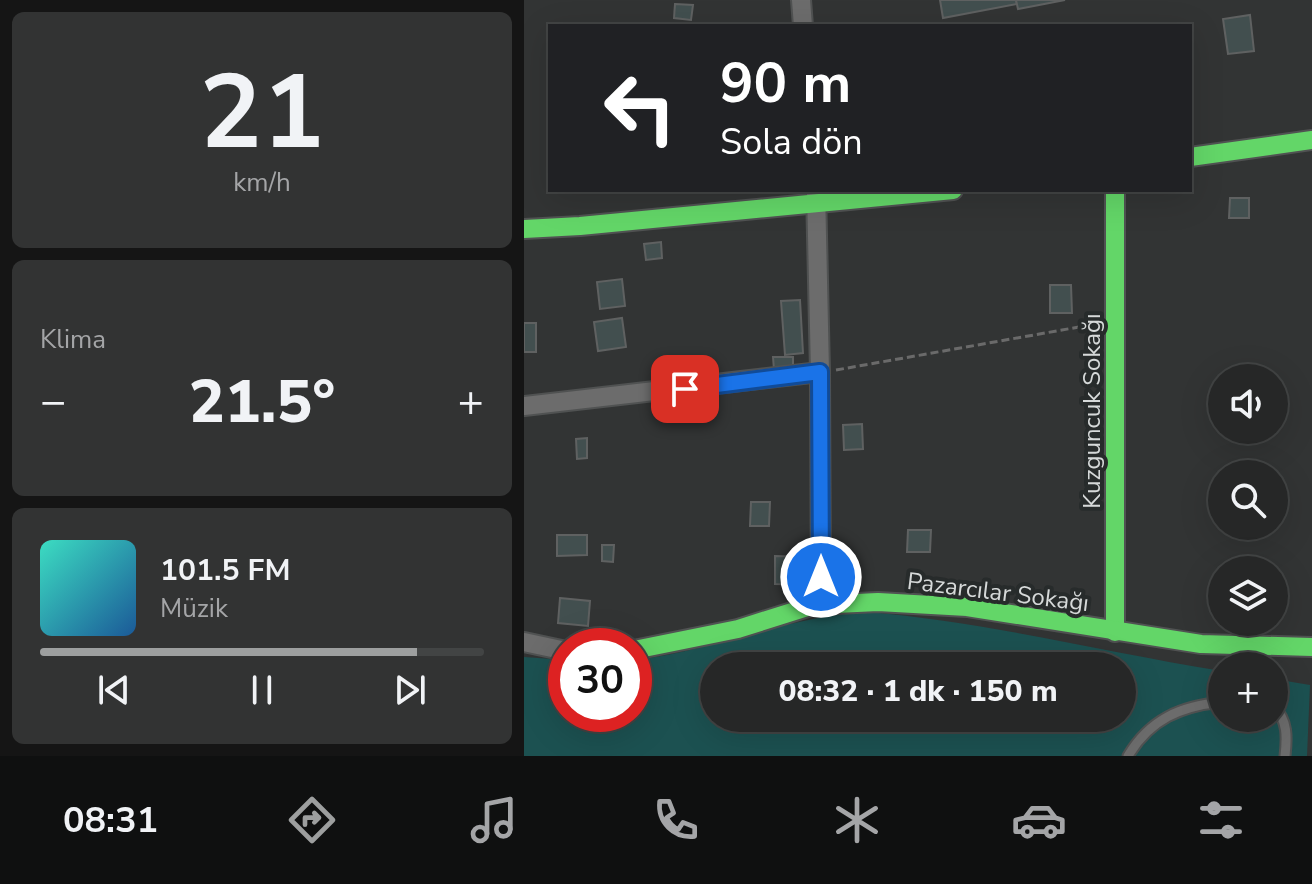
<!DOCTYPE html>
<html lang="tr">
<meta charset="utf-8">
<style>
body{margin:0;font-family:"Nunito Sans",sans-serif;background:#323333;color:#f1f3f6;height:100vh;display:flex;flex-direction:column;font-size:30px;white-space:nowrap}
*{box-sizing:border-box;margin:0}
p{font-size:26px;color:#a4a5a7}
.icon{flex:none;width:44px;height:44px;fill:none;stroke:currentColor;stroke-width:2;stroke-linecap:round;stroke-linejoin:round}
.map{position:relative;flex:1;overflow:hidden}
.side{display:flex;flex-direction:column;gap:12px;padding:12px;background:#151515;width:524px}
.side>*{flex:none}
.banner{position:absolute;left:24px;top:24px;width:644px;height:168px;border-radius:0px;box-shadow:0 8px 32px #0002,0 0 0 2px #424444;background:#202124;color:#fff;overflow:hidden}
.controls{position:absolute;left:684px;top:364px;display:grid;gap:16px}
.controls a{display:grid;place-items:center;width:80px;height:80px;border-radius:50%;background:#262727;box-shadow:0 8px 32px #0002,0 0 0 2px #424444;font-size:40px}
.speed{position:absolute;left:24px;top:628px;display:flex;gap:16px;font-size:40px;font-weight:700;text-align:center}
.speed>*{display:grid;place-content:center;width:104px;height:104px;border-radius:50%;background:#262727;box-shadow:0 8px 32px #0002,0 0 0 2px #424444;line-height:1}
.speed .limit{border:12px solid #d22;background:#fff;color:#111}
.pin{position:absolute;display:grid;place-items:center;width:68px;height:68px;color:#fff;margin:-34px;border-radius:16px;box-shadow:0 4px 12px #0006}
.me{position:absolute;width:88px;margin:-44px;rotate:0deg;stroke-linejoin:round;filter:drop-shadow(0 0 6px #0008)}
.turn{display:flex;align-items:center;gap:28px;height:168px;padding:0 40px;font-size:36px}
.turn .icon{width:104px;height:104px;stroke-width:2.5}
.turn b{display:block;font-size:56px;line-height:68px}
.big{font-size:60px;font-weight:800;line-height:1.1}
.side .card{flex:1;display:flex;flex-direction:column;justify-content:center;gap:12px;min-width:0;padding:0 28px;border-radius:12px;background:#323333}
.side .dial{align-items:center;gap:0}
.dial b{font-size:104px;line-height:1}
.song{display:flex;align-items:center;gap:24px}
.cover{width:96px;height:96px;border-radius:12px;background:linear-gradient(135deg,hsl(170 70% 55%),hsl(210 70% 35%))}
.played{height:8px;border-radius:4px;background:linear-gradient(90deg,#9d9f9f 85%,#424444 85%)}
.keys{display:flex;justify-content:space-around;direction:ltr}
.heat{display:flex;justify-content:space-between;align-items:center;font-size:44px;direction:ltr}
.trip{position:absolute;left:176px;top:652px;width:436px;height:80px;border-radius:40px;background:#262727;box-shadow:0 8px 32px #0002,0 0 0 2px #424444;font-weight:800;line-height:80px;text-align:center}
.tab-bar{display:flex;height:128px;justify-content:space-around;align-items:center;background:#0f1010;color:#a4a5a7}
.tab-bar .icon{width:56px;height:56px}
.tab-bar .selected{color:#9d9f9f}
.tab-bar b{font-size:36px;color:#f1f3f6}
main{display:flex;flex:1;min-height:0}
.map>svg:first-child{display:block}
.green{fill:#1c5151;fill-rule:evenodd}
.building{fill:#424f4f;stroke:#5f6161;stroke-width:2}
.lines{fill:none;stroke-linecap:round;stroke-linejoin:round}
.lane-casing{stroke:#505252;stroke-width:13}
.street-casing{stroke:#505252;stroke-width:22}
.fast-casing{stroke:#505252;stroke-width:22}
.path{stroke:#6a6a6a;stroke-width:3;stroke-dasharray:8 4;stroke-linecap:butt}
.lane{stroke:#6c6c6c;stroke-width:9}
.street{stroke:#6c6c6c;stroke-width:18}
.fast{stroke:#63d668;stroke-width:18}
.route-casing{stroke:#114b97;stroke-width:20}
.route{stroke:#1a73e8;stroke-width:14}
.labels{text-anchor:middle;stroke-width:8;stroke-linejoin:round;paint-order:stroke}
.street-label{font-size:24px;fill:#d6d9d9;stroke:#272b2b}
</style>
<main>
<section class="side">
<div class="card dial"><b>21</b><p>km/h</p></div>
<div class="card"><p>Klima</p>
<div class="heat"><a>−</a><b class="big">21.5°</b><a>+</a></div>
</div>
<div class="card">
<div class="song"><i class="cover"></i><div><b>101.5 FM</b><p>Müzik</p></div></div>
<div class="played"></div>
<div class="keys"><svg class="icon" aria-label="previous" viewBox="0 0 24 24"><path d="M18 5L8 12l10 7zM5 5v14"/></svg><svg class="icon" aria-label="pause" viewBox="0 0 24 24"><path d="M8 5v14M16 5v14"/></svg><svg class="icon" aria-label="next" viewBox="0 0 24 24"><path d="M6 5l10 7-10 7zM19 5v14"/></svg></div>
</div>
</section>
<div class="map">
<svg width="788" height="756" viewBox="0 0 788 756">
<rect width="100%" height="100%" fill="#323434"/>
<path class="green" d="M344 612C463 622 580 652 698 671V718H750V679L786 685 783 756H0V657L42 660V714H110V660C190 651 264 616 344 612ZM190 666H598V718H190Z"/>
<g class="building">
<polygon points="416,0 492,0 493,4 419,18"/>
<polygon points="492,0 541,0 494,9"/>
<polygon points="151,4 169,5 167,20 150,18"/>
<polygon points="726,15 730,51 704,54 699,19"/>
<polygon points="706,198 725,198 725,218 705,218"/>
<polygon points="137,242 138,258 122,260 120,244"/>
<polygon points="98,279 101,306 76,309 73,282"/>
<polygon points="526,285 547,285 548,313 526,313"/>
<polygon points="276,300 279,353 261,355 257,301"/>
<polygon points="98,318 102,347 74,351 70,322"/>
<rect x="0" y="323" width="12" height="29"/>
<polygon points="249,357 269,357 269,369 250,370"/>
<polygon points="338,424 339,449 320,450 319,425"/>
<polygon points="63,438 63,458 53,459 52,439"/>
<polygon points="227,502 246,502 245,526 226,526"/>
<polygon points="384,530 407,530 406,552 383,552"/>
<polygon points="33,535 63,535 63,555 33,556"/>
<polygon points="78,545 90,545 89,562 78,561"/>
<polygon points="251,556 283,557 283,585 251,584"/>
<polygon points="36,598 66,601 64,626 34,623"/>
</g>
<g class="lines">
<g class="lane-casing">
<g id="lane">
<path d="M750 707C764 720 763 738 761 756"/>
<path d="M604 756C626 719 657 706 698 702"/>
</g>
</g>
<g class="street-casing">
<g id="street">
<polyline points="277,0 279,26"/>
<polyline points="292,190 296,372 297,604"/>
<polyline points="0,406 296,372"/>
<polyline points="0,642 42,651"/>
</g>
</g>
<g class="fast-casing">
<g id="fast">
<polyline points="666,157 788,140"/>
<polyline points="591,190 591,632"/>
<polyline points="0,229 56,226 429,190"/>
<polyline points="110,650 214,629 290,605 354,602 443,607 677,644 788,647"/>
</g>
</g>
<polyline class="path" points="312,370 572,324"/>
<use href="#lane" class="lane"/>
<use href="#street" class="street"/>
<use href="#fast" class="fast"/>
</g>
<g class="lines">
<g class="route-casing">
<polyline id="route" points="161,389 296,372 297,577"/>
</g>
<use href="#route" class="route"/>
</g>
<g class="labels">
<g class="street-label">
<text transform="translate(568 411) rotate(-90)" y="8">Kuzguncuk Sokağı</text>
<text transform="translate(474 592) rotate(7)" y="8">Pazarcılar Sokağı</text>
</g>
</g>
</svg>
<div class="controls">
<a><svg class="icon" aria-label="sound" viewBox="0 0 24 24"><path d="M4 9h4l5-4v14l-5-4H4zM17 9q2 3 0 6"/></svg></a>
<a><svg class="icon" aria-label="search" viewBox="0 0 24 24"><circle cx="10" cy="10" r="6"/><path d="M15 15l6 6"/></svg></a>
<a><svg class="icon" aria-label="layers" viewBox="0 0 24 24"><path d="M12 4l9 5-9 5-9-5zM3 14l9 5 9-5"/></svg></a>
<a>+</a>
</div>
<div class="speed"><div class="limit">30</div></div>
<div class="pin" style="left:161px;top:389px;background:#d93025"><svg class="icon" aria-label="arrive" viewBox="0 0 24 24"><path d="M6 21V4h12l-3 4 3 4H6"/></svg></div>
<svg class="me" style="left:297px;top:577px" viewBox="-20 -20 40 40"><circle r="17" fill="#1a73e8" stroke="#fff" stroke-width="3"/><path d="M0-11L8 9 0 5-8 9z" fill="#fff"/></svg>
<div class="trip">08:32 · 1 dk · 150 m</div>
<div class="banner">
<div class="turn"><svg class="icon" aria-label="left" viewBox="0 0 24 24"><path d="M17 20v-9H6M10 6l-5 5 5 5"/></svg><div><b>90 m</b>Sola dön</div></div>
</div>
</div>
</main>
<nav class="tab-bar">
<b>08:31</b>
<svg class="icon selected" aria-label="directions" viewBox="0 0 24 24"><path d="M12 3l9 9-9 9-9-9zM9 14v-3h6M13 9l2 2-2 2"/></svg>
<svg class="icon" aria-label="music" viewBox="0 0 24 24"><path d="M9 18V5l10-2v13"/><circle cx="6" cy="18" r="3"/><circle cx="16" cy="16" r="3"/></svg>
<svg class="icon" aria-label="phone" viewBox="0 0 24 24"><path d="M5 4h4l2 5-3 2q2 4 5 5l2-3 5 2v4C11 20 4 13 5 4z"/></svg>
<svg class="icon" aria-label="climate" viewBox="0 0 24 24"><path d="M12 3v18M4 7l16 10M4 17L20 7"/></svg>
<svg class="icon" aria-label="car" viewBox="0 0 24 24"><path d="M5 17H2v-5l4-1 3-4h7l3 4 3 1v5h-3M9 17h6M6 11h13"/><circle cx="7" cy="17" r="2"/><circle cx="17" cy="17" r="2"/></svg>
<svg class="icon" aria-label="filters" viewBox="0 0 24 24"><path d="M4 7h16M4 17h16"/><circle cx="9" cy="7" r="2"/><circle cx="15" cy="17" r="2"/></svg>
</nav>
